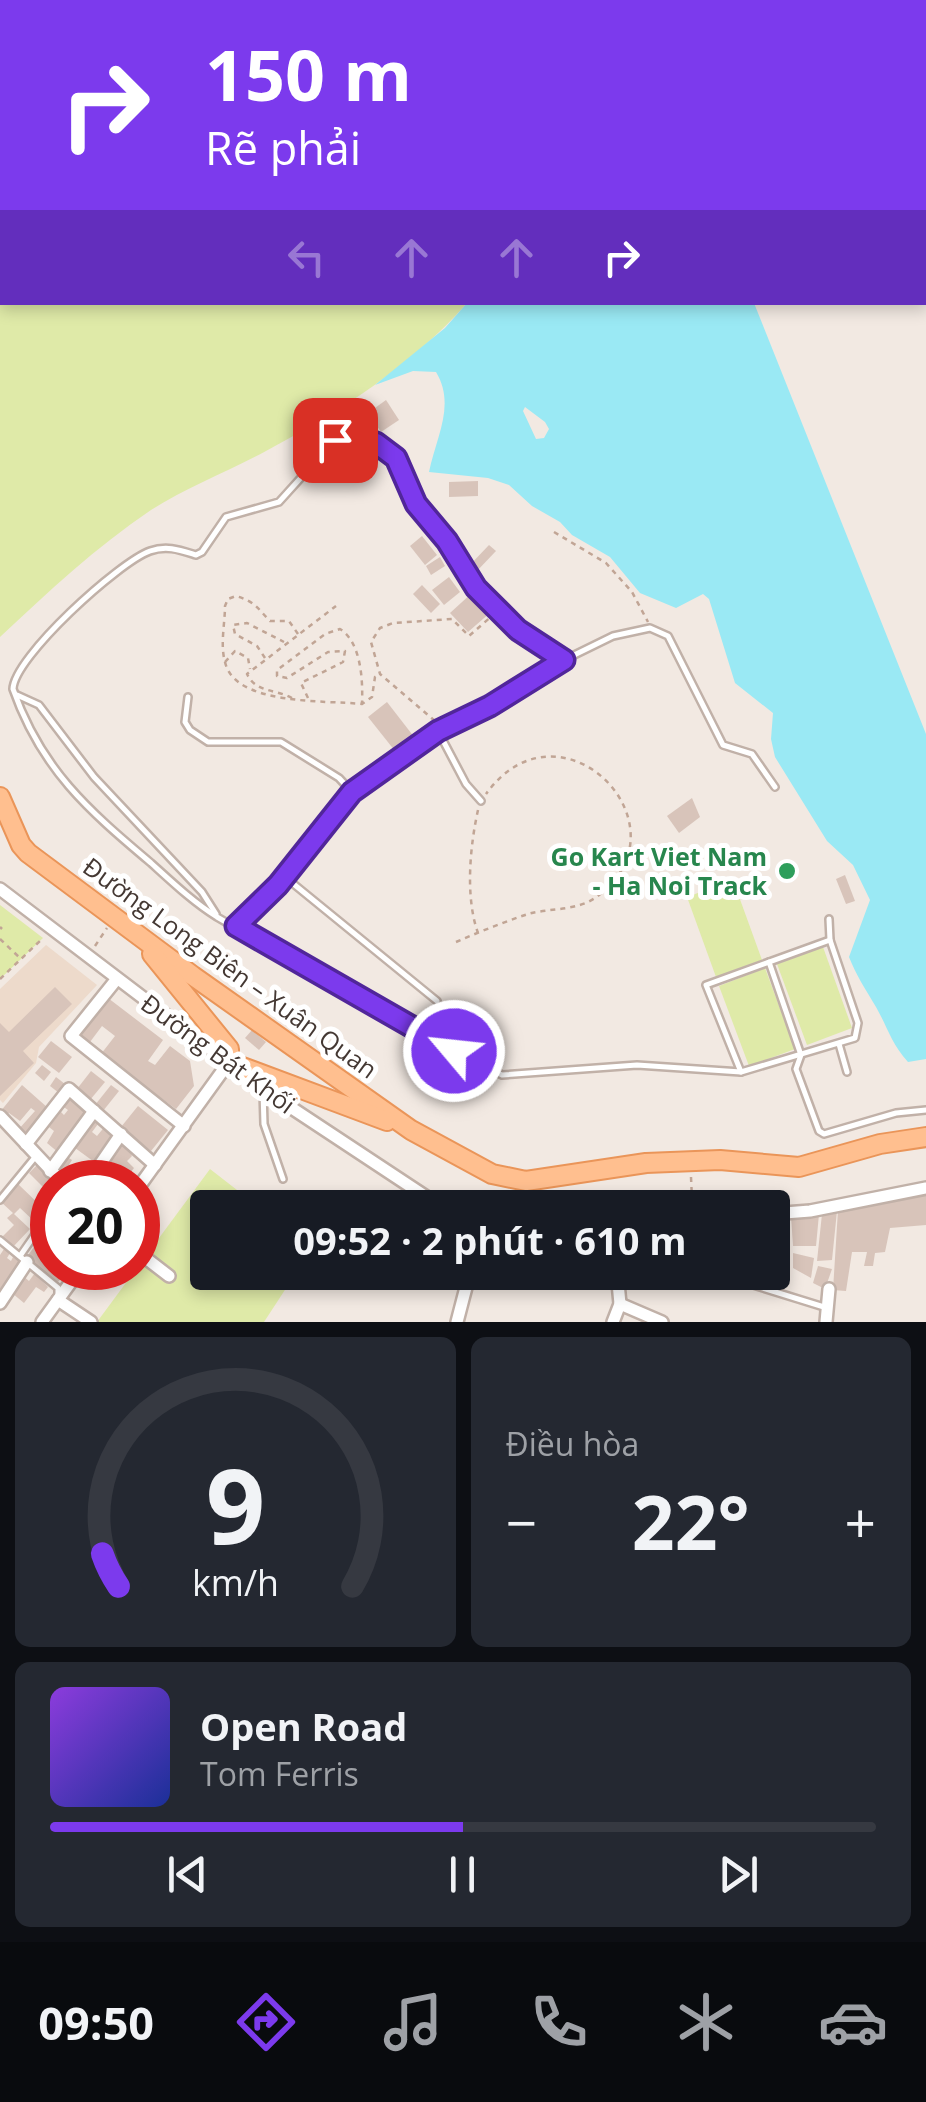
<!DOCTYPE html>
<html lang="vi">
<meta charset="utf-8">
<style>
body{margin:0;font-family:"Open Sans",sans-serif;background:#242831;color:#f1f3f6;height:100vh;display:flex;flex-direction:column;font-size:38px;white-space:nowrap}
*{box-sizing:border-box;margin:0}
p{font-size:32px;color:#9ea1a6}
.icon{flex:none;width:55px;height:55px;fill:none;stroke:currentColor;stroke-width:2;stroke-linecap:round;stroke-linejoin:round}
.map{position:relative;height:1322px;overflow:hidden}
.sheet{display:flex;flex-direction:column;gap:15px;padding:15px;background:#0d0f14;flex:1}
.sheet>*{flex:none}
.top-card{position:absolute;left:0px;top:0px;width:928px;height:305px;box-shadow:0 5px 15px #0003;background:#7c3aed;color:#fff;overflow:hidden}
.speed{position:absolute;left:30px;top:1160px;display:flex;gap:20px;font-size:50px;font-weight:700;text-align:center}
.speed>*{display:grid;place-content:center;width:130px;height:130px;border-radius:50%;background:#171b24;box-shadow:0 5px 15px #0003;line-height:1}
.speed .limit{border:15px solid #d22;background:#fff;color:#111}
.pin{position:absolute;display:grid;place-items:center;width:85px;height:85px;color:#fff;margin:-42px;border-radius:20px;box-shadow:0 5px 15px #0006}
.me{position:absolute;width:110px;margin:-55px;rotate:298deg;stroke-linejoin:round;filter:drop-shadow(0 0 8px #0008)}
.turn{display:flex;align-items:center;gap:35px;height:210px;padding:0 40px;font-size:45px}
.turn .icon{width:130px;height:130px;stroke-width:2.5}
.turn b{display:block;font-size:70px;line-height:85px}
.lanes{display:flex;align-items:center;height:95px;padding:0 40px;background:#0003;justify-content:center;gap:50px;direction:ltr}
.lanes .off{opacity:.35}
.big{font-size:75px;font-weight:700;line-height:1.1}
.sheet .tile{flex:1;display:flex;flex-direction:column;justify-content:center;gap:15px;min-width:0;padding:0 35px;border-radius:15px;background:#242831}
.sheet .dial{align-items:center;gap:0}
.dial svg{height:260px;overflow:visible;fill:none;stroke:#363941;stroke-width:7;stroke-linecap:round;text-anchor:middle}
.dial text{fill:#f1f3f6;stroke:none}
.song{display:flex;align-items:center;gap:30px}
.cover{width:120px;height:120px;border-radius:15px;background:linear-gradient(135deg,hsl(270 70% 55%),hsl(230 70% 35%))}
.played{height:10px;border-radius:5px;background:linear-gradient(90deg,#7c3aed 50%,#363941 50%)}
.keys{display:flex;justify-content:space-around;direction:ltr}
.heat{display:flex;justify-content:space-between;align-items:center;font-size:55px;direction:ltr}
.sheet .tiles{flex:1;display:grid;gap:15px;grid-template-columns:1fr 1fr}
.tile:last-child{grid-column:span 2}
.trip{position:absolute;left:190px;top:1190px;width:600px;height:100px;border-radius:10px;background:#171b24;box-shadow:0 5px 15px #0003;font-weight:700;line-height:100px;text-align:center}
.menu{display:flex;height:160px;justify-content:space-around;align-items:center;background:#090b0e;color:#9ea1a6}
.menu .icon{width:70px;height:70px}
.menu .selected{color:#7c3aed}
.menu b{font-size:45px;color:#f1f3f6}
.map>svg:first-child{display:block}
.education{fill:#eddacb}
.green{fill:#dfeaa8}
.water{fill:#9ae9f4;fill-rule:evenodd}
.building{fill:#d8c4ba}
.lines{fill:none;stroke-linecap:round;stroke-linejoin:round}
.service-casing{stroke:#c1b1a8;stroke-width:10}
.minor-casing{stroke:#c1b1a8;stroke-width:16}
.primary-casing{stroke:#ea9559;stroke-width:22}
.path{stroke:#c1a595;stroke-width:2.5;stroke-dasharray:5 5;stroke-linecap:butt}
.service{stroke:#fff;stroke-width:5}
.minor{stroke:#fff;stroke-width:11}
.primary{stroke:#ffbf8f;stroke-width:18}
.route-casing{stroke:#51269a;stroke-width:25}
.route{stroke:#7c3aed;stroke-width:18}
.leisure-dot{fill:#2e9e5b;stroke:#fff;stroke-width:4}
.labels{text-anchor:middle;stroke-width:10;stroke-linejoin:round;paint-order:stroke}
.leisure-label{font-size:25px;font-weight:bold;fill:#27864d;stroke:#fff;text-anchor:end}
.street-label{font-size:25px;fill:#443833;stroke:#fff}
</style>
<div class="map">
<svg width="926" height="1322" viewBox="0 0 926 1322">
<rect width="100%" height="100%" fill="#f2e9e2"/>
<polygon class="education" points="46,945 97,985 39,1047 36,1063 3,1103 0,1100 0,989"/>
<g class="green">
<path d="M0 159 2 302 467 303C413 365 339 412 266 451 229 471 187 487 151 510 96 547 48 592 0 637Z"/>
<polygon points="733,880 762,960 716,977 687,897"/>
<polygon points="0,905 43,938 0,979"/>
<polygon points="823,947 852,1028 807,1045 777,964"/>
<polygon points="765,968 795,1049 749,1066 719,986"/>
<polygon points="210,1169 259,1207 208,1208 208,1272 296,1273 264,1322 97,1322"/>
</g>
<path class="water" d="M467 303H754L926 734V1059L908 1062C891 1043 888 1028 876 1007 866 990 856 975 849 957L870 900 853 865 827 841 775 757 771 739 773 713 735 683 709 599 703 594 676 608 640 593 610 557 572 535 560 522 532 506 509 485 488 478 429 472C436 437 456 405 436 372L413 371 375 385 445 328ZM525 407 545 422 549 429 544 438 536 439 523 411Z"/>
<g class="building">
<polygon points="386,400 399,420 381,432 368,413"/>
<polygon points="478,481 478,496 449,497 449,482"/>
<polygon points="422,536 437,555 425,565 410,546"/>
<polygon points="489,545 496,551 475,573 468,567"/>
<polygon points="440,557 445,566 431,575 426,566"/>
<polygon points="449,577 460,592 444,605 432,590"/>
<polygon points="422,585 440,604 431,613 413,594"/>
<polygon points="473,592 491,612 468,632 450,613"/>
<polygon points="387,702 418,742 399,756 368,717"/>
<polygon points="692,798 700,817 679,833 667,816"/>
<polygon points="845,875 855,901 846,904 836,879"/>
<polygon points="55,987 72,1004 23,1051 34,1063 0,1096 0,1023 9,1032"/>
<polygon points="108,998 163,1040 148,1061 155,1065 170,1046 190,1061 194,1086 176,1109 101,1054 115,1036 102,1026 90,1042 80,1034"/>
<polygon points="252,1030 266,1042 259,1050 245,1038"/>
<polygon points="51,1041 72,1057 59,1073 38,1057"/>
<polygon points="42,1065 51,1072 44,1081 35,1073"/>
<polygon points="91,1071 105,1082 90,1100 77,1089"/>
<polygon points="56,1077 65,1084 59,1093 50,1086"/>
<polygon points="22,1085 48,1108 24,1135 18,1130 35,1111 31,1108 20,1121 9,1113 5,1117 0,1112"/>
<polygon points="111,1085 119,1091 103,1111 95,1105"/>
<polygon points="69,1095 90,1112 59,1153 47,1143 54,1131 49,1127 61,1112 64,1115 68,1110 61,1105"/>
<polygon points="138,1106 168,1130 151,1151 121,1127"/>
<polygon points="94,1115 101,1120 92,1132 97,1136 106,1125 119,1135 97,1164 71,1145"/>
<polygon points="123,1141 132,1156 127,1161 134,1168 123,1182 107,1182 100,1175 107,1168 101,1163"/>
<polygon points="64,1155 72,1160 62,1176 54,1171"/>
<polygon points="38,1164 56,1182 52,1182 52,1196 29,1173"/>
<polygon points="78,1166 91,1176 86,1182 65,1182"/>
<polygon points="18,1184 46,1211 35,1222 20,1208 14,1214 30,1229 12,1248 1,1238 14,1225 7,1218 13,1213 1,1202"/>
<polygon points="926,1193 926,1225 890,1228 885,1252 875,1253 873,1266 864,1266 867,1252 852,1252 846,1291 833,1290 838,1210"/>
<polygon points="837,1211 832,1260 817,1261 822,1214"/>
<polygon points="819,1214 816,1246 793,1246 791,1216"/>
<polygon points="772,1224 784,1224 781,1257 772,1257"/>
<polygon points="34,1247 49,1258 52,1253 52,1268 69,1268 58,1282 26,1258"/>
<polygon points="4,1249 10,1253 7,1258 11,1261 13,1257 22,1263 0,1292 0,1255"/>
<polygon points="793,1253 814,1258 811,1278 793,1268"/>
<polygon points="818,1266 832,1269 825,1289 813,1283"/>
<polygon points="35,1273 48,1287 44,1292 36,1287 24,1303 12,1293 22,1275 29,1281"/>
</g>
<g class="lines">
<g class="service-casing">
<g id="service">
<polyline points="104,0 105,2"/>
<polyline points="271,0 272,2"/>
<polyline points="345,0 346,2"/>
<polyline points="412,0 413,2"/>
<polyline points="492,0 493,2"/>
<polyline points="121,2 126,0"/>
<polyline points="0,56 2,55"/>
<polyline points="0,96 2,96"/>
<path d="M564 660 518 630 476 588 447 541 416 504 397 458 376 443 359 437 335 440 279 502 226 517 202 552 196 555C180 550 167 545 150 551 119 562 14 657 13 689 41 769 88 810 151 863 172 882 193 902 217 917L429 1039 502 1075 637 1065 741 1072 855 1038 858 1023 830 940 829 919"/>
<polyline points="17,695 39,705 94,777 202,892 216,914"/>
<polyline points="188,697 185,722 190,730 208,742 281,742 339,778 352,792"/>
<polyline points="438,731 466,784 481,801"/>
<polyline points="285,877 437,1001"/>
<polyline points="236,926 279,885 352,792 438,731 490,706 564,660 613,636 650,628 668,636 723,745 752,754 775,787"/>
<polyline points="769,962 801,1055 796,1069 819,1131 824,1134 896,1113 926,1110"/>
<polyline points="839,1044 847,1072"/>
<polyline points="741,1072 706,985 830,940"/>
<polyline points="263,1091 264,1124 283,1179"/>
<polyline points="0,1200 36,1156"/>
<polyline points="0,1240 58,1288 58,1297"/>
<polyline points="20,1256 52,1210"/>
<polyline points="737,1280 824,1307"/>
</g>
</g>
<g class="minor-casing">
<g id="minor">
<polyline points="925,8 926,8"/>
<polyline points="0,889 263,1089 443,1208"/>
<polyline points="116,980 71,1036 184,1126"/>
<polyline points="0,1116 62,1182"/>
<polyline points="26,1144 69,1089 155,1165"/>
<polyline points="50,1171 94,1111"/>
<polyline points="88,1182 121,1134"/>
<polyline points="138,1188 229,1062"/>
<polyline points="694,1208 716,1208"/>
<polyline points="772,1214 810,1211 926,1188"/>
<polyline points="138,1252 169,1276"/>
<polyline points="58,1300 91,1322"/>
<polyline points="0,1303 27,1262"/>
<polyline points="620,1304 662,1322"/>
<polyline points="42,1322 81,1268"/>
<polyline points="457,1322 470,1272"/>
<polyline points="613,1322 620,1304 617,1272"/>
<polyline points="826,1322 829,1289"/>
</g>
</g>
<g class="primary-casing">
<g id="primary">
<polyline points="0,797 21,845 28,853 193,976 411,1130 492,1174 526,1181 646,1163 720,1160 799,1167 880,1144 926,1137"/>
<polyline points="152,954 229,1049 229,1062 387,1121"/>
</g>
</g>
<g class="path">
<polyline points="554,532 606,563 632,592 648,622"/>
<path d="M298 634 289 621H270C257 608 256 602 236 596L228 599 225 606C225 623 220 645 225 662 235 706 325 700 362 704L372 697 375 677 380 674"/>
<polyline points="265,658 257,646 235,634 233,625 247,623 284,642"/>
<polyline points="225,662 235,651 248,658 250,669"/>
<path d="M292 698C276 689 256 693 247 674L336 606"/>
<path d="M308 698 301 683 343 662 345 651 328 652 287 678 277 676V670L325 634 340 629C361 642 363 680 362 703"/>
<polyline points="435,721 380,674 371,642 380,628 393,623 452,619 469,636 493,615"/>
<path d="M478 810C470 846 465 897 478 933"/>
<polyline points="0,927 2,929"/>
<polyline points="0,939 20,958"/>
<path d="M456 942C479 932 504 922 528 914 549 908 576 911 595 898 695 828 561 690 486 794"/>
<polyline points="95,946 107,928"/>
<polyline points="0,979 43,938"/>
<polyline points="691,1177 692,1199"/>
</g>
<use href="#service" class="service"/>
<use href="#minor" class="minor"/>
<use href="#primary" class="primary"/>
</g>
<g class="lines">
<g class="route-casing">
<polyline id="route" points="335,440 359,437 376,443 396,458 416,504 447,541 476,588 518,630 564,660 490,706 438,731 352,792 278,885 236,926 454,1051"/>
</g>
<use href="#route" class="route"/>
</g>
<circle class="leisure-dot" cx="787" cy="871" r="10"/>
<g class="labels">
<g class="leisure-label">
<text x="767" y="866">Go Kart Viet Nam<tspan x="767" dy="29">- Ha Noi Track</tspan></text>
</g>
<g class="street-label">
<text transform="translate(230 968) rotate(36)" y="9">Đường Long Biên – Xuân Quan</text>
<text transform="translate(218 1054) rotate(36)" y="9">Đường Bát Khối</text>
</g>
</g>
</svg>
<div class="speed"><div class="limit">20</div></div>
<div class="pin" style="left:335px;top:440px;background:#d93025"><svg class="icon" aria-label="arrive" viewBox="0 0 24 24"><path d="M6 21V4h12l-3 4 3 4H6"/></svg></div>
<svg class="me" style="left:454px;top:1051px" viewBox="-20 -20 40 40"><circle r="17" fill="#7c3aed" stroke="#fff" stroke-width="3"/><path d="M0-11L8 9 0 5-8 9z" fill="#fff"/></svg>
<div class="trip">09:52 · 2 phút · 610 m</div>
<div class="top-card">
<div class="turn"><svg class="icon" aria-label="right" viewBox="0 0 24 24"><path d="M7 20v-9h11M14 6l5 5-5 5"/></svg><div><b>150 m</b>Rẽ phải</div></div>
<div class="lanes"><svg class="icon off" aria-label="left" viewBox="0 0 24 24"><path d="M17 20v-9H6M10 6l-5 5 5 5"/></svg><svg class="icon off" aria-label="ahead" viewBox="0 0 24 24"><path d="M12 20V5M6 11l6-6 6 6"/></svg><svg class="icon off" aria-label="ahead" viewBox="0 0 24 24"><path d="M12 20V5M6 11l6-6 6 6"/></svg><svg class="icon" aria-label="right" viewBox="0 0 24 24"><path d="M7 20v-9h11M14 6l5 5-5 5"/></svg></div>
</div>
</div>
<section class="sheet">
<div class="tiles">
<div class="tile dial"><svg viewBox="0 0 100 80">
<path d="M14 69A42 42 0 1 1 86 69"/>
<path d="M14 69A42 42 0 0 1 9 59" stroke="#7c3aed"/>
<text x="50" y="56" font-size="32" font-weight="700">9</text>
<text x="50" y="72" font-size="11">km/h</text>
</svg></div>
<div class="tile"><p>Điều hòa</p>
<div class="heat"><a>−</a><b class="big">22°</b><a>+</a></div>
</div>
<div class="tile">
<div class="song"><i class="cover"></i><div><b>Open Road</b><p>Tom Ferris</p></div></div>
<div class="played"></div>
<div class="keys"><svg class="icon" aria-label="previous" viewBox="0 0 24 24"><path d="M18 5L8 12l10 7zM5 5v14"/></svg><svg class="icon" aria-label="pause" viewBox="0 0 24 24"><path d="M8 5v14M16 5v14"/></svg><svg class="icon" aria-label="next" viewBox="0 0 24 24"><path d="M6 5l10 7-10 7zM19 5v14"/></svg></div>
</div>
</div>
</section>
<nav class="menu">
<b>09:50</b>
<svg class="icon selected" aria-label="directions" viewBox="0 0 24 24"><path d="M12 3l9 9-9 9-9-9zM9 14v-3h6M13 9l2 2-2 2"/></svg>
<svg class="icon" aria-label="music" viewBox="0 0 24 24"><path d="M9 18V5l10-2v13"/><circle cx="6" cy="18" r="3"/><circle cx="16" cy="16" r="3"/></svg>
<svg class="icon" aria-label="phone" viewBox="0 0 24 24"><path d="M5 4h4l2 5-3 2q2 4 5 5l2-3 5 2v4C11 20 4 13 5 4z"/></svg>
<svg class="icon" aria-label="climate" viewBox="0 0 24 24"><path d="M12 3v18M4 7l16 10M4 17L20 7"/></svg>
<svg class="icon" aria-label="car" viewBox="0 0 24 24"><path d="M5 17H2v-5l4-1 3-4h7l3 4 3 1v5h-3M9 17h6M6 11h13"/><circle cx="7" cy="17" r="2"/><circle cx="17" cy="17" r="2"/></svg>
</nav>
